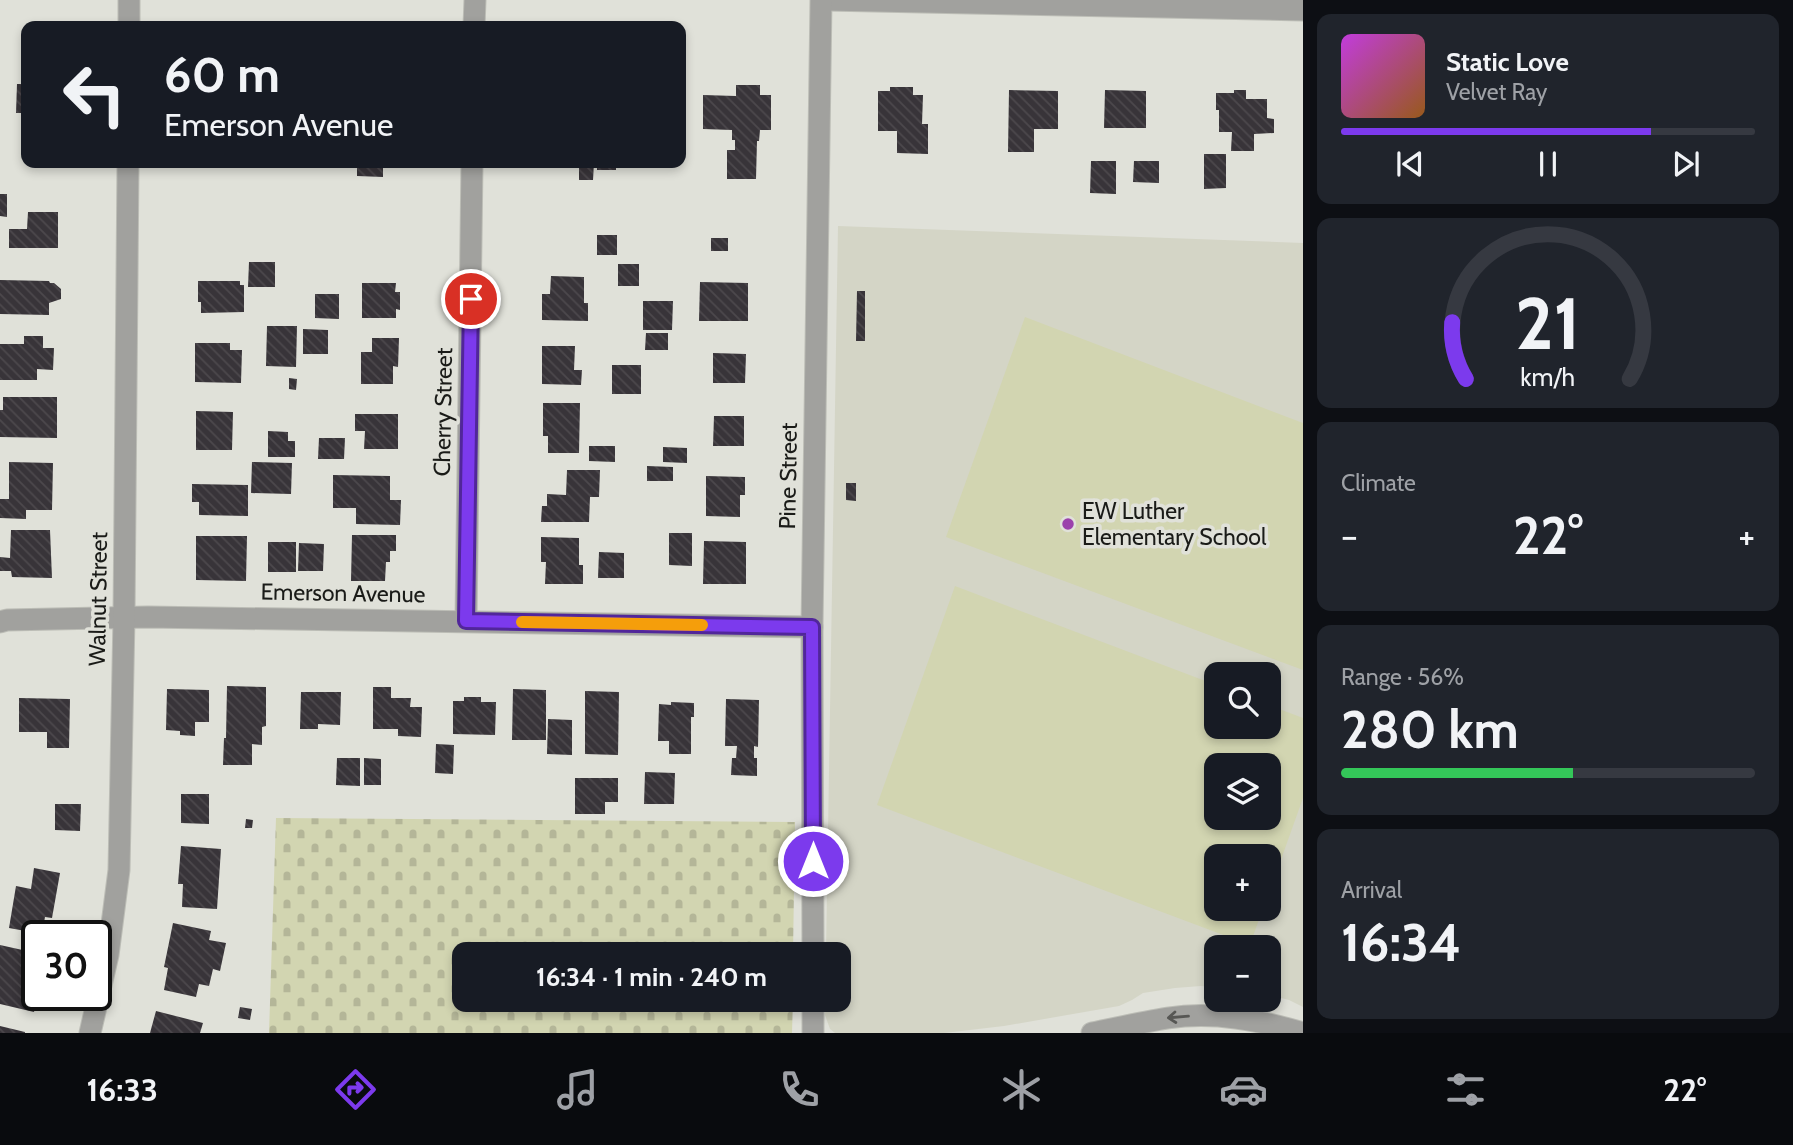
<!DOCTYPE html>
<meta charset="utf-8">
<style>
body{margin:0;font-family:Cabin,sans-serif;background:#20242c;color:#f1f3f6;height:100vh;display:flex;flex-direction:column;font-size:26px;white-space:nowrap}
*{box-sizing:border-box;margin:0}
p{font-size:23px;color:#9ea1a6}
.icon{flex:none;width:38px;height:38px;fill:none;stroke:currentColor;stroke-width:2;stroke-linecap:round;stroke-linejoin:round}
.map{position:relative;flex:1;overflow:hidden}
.details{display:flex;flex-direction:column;gap:14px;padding:14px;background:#0d0f14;width:490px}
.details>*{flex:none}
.top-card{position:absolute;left:21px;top:21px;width:665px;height:147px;border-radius:14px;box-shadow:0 4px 10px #0003;background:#171b24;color:#f1f3f6;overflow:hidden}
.fabs{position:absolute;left:1204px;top:662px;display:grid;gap:14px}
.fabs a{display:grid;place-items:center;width:77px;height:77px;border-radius:14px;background:#171b24;box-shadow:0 4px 10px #0003;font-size:35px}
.speed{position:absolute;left:21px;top:920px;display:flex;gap:14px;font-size:35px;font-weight:700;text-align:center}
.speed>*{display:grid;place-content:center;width:91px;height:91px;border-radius:50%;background:#171b24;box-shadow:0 4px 10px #0003;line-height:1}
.speed .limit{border:4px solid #111;border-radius:10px;background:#fff;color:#111}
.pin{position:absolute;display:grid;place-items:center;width:60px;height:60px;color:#fff;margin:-30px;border:4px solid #fff;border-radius:50%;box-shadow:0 2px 7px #0007}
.me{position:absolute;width:77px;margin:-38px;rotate:0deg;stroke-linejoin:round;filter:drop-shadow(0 0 5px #0008)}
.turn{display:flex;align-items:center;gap:24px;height:147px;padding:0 28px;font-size:32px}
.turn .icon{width:91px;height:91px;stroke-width:2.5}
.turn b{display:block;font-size:49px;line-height:60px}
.big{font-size:52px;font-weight:700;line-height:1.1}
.details .widget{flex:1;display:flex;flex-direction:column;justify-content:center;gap:10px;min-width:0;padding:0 24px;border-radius:14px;background:#20242c}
.details .dial{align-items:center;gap:0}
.dial svg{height:182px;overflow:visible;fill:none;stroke:#363941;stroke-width:7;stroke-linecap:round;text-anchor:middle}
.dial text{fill:#f1f3f6;stroke:none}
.song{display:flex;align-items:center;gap:21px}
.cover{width:84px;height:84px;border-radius:10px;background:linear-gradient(135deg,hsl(290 70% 55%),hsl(30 70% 35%))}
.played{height:7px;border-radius:4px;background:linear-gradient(90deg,#7c3aed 75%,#363941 75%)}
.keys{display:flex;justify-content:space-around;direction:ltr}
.heat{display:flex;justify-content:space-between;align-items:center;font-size:38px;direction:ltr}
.charge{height:10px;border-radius:5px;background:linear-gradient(90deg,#34c759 56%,#363941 0)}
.trip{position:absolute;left:452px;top:942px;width:399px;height:70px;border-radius:14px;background:#171b24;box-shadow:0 4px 10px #0003;font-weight:700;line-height:70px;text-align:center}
.menu{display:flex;height:112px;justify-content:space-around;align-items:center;background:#090b0e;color:#9ea1a6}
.menu .icon{width:49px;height:49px}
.menu .active{color:#7c3aed}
.menu b{font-size:32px;color:#f1f3f6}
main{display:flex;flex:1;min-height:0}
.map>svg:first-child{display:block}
.built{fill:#d4d5c6;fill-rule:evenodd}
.cemetery{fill:url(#cemetery-stones)}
.green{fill:#d2d5b1;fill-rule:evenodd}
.building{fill:url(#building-back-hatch)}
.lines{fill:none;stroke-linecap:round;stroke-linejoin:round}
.minor-casing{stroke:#bcbdb6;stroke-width:23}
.minor{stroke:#a1a19e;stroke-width:21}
.oneway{stroke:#575754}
.route-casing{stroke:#51269a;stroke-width:18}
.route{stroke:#7c3aed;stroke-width:12}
.slow{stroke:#f59e0b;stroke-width:12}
.poi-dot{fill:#9b41ac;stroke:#e0e1d9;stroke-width:2.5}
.labels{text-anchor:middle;stroke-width:7;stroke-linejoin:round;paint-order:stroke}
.street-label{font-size:23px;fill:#1a1b18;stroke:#e0e1d9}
.poi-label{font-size:23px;fill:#1a1b18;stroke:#e0e1d9;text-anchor:start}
</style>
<main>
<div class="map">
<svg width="1303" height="1033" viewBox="0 0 1303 1033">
<defs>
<pattern id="cemetery-stones" width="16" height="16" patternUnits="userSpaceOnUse" patternTransform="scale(1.75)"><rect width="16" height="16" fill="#d2d5b1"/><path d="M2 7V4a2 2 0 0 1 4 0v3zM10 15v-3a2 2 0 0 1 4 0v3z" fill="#b4b698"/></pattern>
<pattern id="building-back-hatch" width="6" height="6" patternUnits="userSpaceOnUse" patternTransform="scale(1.75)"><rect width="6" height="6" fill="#383439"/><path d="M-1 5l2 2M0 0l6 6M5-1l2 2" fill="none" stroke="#4c484c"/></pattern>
</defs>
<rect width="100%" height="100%" fill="#e0e1d9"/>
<path class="built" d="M838 226 1303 243V1007L1289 1000 1269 995V947H1216V988L1201 986 1175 988 1143 993 1132 1000 1119 1006 1004 1026 944 1033H835L830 1029 825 1015 826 999H838V954H826ZM1216 674H1269V726H1216ZM1216 765H1269V817H1216ZM1216 856H1269V908H1216Z"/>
<polygon class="cemetery" points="276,818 795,822 793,954 464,954 464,999 793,999 792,1033 269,1033"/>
<g class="green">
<polygon points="1025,317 1303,423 1303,670 946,537"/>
<path d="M955 586 1216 685V726H1269V705L1303 718V798L1269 893V856H1216V908H1263L1250 945 877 805ZM1216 765H1269V817H1216Z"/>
</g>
<g class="building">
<polygon points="17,84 26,84 26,113 16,113"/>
<polygon points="736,85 760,85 760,95 771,95 771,130 760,130 759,141 757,141 756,179 727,179 727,150 735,150 735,140 732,140 732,130 703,129 703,95 736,96"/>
<polygon points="890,87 913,87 913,95 923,95 922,124 928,124 928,154 897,153 897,131 878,131 878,91 890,91"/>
<polygon points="1009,90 1058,91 1058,129 1034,129 1034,152 1008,152"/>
<polygon points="1105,90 1146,91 1146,128 1104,128"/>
<polygon points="1234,90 1246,90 1246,99 1267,99 1267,118 1274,119 1274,133 1254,134 1254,151 1231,151 1232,132 1219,132 1219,110 1216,110 1216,93 1234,93"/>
<polygon points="1204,154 1226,154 1226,188 1204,189"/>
<polygon points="1091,161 1116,161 1116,194 1090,193"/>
<polygon points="1134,161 1159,161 1159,183 1133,182"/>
<polygon points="357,163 383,163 383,177 357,176"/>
<polygon points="579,163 594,163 593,180 579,180"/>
<rect x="597" y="163" width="19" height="7"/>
<polygon points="0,194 7,194 7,217 0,216"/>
<polygon points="28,212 58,212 58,248 9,248 9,229 27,229"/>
<rect x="597" y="235" width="20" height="20"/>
<rect x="711" y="238" width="17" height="13"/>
<polygon points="249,262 275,262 275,287 248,287"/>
<rect x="618" y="264" width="21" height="22"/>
<polygon points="551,276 584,277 584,303 588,303 588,321 542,320 542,294 550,294"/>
<polygon points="0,280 49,281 50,283 54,283 61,289 61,299 49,303 49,315 0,314"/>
<polygon points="198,281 240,281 240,285 244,285 244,312 201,313 201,302 198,302"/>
<polygon points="700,282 748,283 748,321 699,321"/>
<polygon points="362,283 396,283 395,292 400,292 400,310 396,309 396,318 362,318"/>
<polygon points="857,291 865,291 865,341 856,341"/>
<polygon points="315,294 339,294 339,319 315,318"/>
<polygon points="643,301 673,301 672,330 643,330"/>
<polygon points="267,326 297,326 296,367 266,366"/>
<polygon points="303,329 328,330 328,354 303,354"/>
<polygon points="646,333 668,333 668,350 645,350"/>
<polygon points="24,336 43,336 43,348 54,348 53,370 37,369 37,380 0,380 0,344 24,344"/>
<polygon points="372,338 399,338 398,367 393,366 393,384 361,384 361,352 372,352"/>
<polygon points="195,343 230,343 230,350 242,350 241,383 195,382"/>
<polygon points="542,346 575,346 574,370 582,370 581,385 542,384"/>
<polygon points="713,353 746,354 745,383 713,383"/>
<rect x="612" y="365" width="29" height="29"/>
<polygon points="289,378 297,379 296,390 289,389"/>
<polygon points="3,397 57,397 57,438 0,437 0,410 3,410"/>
<polygon points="543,403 580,403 579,453 548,453 548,436 543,436"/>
<polygon points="196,411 233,412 232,450 196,450"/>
<polygon points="355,414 398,414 398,449 364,449 365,431 355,431"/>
<polygon points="714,416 744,416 744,446 713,446"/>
<polygon points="268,431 288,432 288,441 295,441 295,457 268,457"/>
<polygon points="319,438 345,438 344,459 318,459"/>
<polygon points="589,446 615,446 615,462 589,461"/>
<polygon points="663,447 687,448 687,463 663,462"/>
<polygon points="9,462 53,463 52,510 26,510 26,519 0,518 0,499 9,499"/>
<polygon points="252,462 292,463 291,494 251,493"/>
<polygon points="647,466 673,467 673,481 647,481"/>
<polygon points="567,470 600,470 599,497 590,497 589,522 541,522 542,506 547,506 547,494 566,495"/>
<polygon points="333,475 390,476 390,500 401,500 400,525 356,524 356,508 333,508"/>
<polygon points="706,476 745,477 745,495 740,495 740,517 706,516"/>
<polygon points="846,483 856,483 856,501 846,500"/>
<polygon points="192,484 248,485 248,516 199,515 199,502 192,502"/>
<polygon points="11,530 50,530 52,578 12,577 11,571 0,571 0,557 10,558"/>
<polygon points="669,533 692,533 692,566 669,565"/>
<polygon points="352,535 396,535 396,551 390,551 390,562 386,562 385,581 351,581"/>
<polygon points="196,536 247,536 246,581 196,580"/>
<polygon points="541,537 579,538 579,565 583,565 583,584 545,584 546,562 541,562"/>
<polygon points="704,541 746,542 746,584 703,584"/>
<rect x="268" y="542" width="28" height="30"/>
<polygon points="299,543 324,544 323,571 298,571"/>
<polygon points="599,552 624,553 624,578 598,578"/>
<polygon points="227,686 266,687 266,726 262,727 262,745 252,744 252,765 223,765 224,738 226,738"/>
<polygon points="373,687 391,687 391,698 411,698 410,707 422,707 421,737 398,736 398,729 373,729"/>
<polygon points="167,689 209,690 209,722 195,722 195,736 180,735 180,731 166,730"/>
<polygon points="513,689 546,690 546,740 512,740"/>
<polygon points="585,691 619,692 618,755 585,754"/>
<polygon points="301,692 341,692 340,725 318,724 318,729 300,729"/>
<polygon points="464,697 481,697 481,702 496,702 495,735 453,734 453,701 464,701"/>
<polygon points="19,698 70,699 69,748 47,748 47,732 19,732"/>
<polygon points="726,699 759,700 758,747 754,746 754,758 757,758 757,776 731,775 732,758 736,758 737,746 725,746"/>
<polygon points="671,702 694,703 694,717 691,717 691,754 669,754 669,741 658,741 659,704 671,705"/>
<polygon points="548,719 572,720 572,755 547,754"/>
<polygon points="436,744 454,745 453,774 435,773"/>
<polygon points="337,758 360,758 360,786 336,785"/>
<polygon points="364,758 381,759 381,785 364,785"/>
<polygon points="645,772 675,773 674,804 644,804"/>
<polygon points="575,778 618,778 618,802 605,802 605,814 575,814"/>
<polygon points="181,794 209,794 209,824 181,823"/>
<polygon points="55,804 81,804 80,831 55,830"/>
<polygon points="246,819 253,820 252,828 245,828"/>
<polygon points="181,846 221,849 217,909 182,907 183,884 178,884"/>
<polygon points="34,868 60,873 52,918 45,917 42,934 9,928 16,886 31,889"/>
<polygon points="173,923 211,931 209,940 226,943 220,971 213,969 209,986 199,984 196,997 164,990 168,968 164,967"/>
<polygon points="0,945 36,953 31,974 37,976 37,996 38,996 34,1012 0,1004"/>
<polygon points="240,1007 252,1009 250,1020 238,1018"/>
<polygon points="156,1011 203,1023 200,1033 150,1033"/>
<polygon points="0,1026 25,1032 25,1033 0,1033"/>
</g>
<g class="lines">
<g class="minor-casing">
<g id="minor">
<polyline points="827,0 1303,10"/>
<polyline points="129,26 129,0"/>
<polyline points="474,26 475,0"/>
<polyline points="466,621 472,163"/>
<polyline points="0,622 7,620 148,617 812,627"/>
<polyline points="813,954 812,627 821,0"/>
<polyline points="813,999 813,1033"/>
<polyline points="90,1033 108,955 119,870 124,617 128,163"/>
<path d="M1092 1033C1117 1028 1143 1022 1168 1018 1214 1011 1259 1020 1303 1033"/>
</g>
</g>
<use href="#minor" class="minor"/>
</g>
<defs><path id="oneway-shaft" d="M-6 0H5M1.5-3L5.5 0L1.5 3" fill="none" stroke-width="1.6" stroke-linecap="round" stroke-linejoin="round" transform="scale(1.75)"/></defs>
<use class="oneway" href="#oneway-shaft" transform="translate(1178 1017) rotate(175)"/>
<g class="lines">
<g class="route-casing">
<polyline id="route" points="471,299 466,621 812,627 813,861"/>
</g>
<use href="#route" class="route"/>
<polyline class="slow" points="522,622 702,625"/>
</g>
<circle class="poi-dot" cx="1068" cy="524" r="7"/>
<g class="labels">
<g class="street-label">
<text transform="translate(443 412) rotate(-89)" y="8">Cherry Street</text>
<text transform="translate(788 476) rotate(-89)" y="8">Pine Street</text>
<text transform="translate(343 593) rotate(1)" y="8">Emerson Avenue</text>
<text transform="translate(98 599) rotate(-89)" y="8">Walnut Street</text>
</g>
<g class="poi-label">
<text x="1082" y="519">EW Luther<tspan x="1082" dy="26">Elementary School</tspan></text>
</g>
</g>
</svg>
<div class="fabs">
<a><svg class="icon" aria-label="search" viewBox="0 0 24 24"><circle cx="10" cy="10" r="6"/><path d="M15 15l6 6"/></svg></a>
<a><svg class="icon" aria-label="layers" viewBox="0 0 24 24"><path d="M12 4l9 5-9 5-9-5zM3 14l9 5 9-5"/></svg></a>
<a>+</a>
<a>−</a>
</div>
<div class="speed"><div class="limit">30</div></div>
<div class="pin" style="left:471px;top:299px;background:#d93025"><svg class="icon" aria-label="arrive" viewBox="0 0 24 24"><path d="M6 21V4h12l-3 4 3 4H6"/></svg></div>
<svg class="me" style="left:813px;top:861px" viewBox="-20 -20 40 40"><circle r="17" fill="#7c3aed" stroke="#fff" stroke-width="3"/><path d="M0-11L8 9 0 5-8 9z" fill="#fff"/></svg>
<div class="trip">16:34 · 1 min · 240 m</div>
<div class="top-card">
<div class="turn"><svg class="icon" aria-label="left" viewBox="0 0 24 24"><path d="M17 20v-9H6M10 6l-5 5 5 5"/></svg><div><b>60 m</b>Emerson Avenue</div></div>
</div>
</div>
<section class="details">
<div class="widget">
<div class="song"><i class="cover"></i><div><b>Static Love</b><p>Velvet Ray</p></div></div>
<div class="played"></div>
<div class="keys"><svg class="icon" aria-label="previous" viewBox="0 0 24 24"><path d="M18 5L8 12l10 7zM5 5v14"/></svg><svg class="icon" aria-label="pause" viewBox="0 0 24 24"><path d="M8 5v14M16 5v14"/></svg><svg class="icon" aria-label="next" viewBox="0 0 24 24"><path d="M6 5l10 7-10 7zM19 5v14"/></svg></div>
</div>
<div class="widget dial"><svg viewBox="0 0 100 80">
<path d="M14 69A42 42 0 1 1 86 69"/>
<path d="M14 69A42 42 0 0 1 8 44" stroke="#7c3aed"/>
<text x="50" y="56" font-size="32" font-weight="700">21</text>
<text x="50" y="72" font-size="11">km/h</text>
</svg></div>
<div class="widget"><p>Climate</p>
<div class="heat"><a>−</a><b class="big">22°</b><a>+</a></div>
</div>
<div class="widget"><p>Range · 56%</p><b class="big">280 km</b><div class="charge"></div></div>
<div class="widget"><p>Arrival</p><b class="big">16:34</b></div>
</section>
</main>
<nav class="menu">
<b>16:33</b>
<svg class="icon active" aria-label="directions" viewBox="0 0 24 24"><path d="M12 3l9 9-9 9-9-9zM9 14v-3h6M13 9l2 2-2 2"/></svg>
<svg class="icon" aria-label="music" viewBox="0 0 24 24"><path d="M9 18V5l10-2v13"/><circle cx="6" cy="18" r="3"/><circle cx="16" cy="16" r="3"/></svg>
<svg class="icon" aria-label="phone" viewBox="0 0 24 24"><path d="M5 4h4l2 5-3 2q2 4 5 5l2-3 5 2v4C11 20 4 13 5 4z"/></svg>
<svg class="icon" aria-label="climate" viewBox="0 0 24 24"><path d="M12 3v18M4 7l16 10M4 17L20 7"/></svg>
<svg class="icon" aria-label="car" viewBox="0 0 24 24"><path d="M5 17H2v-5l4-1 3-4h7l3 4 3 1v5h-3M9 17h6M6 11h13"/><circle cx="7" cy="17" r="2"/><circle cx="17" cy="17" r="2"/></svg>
<svg class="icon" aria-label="filters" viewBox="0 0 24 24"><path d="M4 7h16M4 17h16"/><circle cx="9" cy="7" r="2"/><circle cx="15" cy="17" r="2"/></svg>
<b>22°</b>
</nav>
